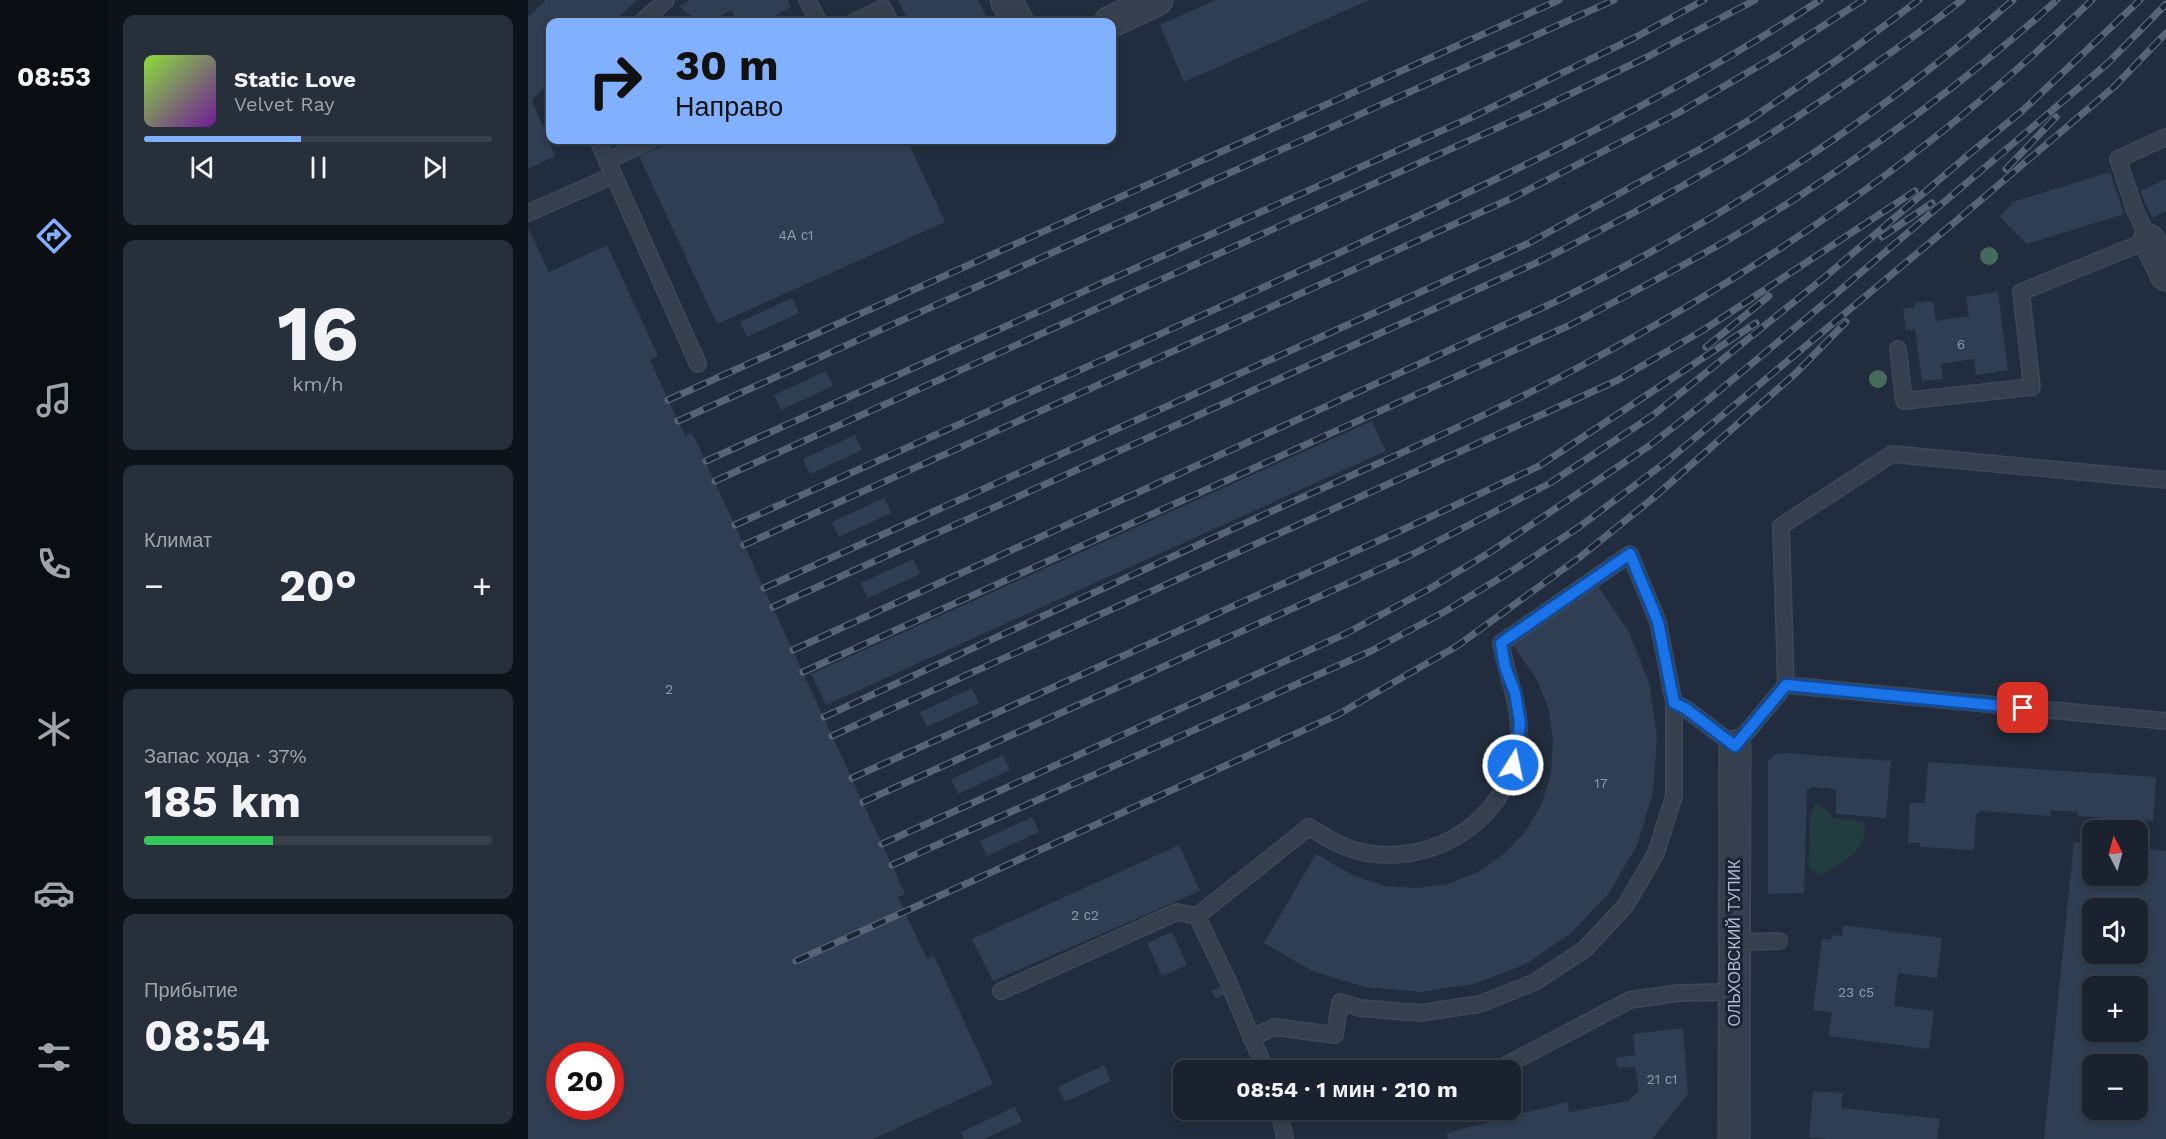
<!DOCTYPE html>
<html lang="ru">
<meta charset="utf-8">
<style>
body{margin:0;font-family:"Work Sans",sans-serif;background:#262f3a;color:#f1f3f6;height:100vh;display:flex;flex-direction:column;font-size:22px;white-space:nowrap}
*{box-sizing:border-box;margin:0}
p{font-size:20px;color:#9fa4aa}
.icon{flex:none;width:33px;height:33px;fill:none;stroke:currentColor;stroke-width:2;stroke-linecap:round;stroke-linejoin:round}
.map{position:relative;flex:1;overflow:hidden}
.sheet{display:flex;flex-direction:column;gap:15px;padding:15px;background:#0e1319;width:420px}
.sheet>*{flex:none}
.hud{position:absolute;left:18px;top:18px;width:570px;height:126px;border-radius:12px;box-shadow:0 3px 9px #0003,0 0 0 2px #373f4a;background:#81b0ff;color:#111;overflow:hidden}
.needle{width:39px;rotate:354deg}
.controls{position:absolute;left:1554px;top:820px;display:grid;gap:12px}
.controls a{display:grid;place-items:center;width:66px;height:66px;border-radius:12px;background:#19222e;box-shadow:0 3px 9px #0003,0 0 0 2px #373f4a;font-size:30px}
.speed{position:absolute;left:18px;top:1042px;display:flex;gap:12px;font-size:30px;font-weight:700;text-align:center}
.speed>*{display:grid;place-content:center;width:78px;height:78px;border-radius:50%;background:#19222e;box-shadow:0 3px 9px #0003,0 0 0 2px #373f4a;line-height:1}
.speed .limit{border:9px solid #d22;background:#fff;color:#111}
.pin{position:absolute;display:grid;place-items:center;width:51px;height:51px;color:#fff;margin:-26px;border-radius:12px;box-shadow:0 3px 9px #0006}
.me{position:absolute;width:66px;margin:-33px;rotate:10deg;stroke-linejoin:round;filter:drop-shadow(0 0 4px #0008)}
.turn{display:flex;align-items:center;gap:21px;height:126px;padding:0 30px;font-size:27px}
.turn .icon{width:78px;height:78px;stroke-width:2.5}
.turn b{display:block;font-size:42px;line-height:51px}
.big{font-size:45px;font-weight:700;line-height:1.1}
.sheet .card{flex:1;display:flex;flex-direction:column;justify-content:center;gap:9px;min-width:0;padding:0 21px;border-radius:12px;background:#262f3a}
.sheet .dial{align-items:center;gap:0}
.dial b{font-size:78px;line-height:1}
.song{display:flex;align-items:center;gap:18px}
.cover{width:72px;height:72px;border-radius:9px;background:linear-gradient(135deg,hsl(90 70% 55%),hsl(280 70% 35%))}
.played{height:6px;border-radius:3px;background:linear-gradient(90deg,#81b0ff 45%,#373f4a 45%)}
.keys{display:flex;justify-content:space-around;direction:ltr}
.heat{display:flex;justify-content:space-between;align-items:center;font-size:33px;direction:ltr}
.charge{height:9px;border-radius:4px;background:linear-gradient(90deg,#34c759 37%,#373f4a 0)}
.trip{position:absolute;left:645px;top:1060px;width:348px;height:60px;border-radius:12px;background:#19222e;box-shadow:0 3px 9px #0003,0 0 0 2px #373f4a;font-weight:700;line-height:60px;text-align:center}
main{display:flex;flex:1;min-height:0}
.menu{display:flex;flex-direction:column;width:108px;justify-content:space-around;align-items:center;background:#0a0e12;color:#9fa4aa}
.menu .icon{width:42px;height:42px}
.menu .on{color:#81b0ff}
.menu b{font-size:27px;color:#f1f3f6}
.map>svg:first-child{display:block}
.green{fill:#233c3f}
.building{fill:#303e53;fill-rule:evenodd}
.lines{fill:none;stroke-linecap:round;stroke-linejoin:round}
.lane-casing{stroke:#3f4857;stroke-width:18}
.street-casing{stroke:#3f4857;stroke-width:33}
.lane{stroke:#353f4e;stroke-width:15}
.street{stroke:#353f4e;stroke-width:30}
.rail-casing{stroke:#576376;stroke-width:7}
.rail{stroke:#1b2433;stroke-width:4.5;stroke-dasharray:14;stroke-linecap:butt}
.tree{fill:#476b5b}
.route-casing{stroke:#114b97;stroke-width:15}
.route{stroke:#1a73e8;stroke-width:10}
.labels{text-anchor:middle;stroke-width:6;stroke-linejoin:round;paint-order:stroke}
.number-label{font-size:14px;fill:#909aab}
.street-label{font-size:16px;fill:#b1baca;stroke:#1b2433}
</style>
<main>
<nav class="menu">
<b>08:53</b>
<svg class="icon on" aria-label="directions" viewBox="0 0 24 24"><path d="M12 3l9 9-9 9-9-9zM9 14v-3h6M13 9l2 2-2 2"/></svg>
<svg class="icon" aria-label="music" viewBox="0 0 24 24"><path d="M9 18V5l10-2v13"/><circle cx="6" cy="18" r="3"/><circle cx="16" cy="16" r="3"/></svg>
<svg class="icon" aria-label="phone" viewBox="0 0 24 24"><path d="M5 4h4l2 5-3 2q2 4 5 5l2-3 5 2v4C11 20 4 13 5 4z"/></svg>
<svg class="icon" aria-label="climate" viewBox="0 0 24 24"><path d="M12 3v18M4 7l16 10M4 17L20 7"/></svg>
<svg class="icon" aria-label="car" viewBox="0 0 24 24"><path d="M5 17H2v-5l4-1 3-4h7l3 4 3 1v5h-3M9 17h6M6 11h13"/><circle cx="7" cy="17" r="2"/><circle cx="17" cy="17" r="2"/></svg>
<svg class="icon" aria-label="filters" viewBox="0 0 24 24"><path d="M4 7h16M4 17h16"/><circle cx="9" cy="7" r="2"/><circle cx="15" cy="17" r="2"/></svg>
</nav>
<section class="sheet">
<div class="card">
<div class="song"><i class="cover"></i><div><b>Static Love</b><p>Velvet Ray</p></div></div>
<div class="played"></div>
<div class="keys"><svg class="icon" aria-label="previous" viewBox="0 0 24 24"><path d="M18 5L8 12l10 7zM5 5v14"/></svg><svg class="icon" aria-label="pause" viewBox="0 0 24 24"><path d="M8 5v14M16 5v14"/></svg><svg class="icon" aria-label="next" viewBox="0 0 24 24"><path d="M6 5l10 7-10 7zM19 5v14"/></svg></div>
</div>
<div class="card dial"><b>16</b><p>km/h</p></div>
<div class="card"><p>Климат</p>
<div class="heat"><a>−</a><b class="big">20°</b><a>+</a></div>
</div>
<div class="card"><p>Запас хода · 37%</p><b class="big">185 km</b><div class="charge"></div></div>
<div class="card"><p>Прибытие</p><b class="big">08:54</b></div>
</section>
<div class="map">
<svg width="1638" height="1139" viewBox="0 0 1638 1139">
<rect width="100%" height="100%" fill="#212d3e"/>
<path class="green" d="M1287 805H1293L1306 818 1336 822C1342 850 1314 863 1293 875L1281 869 1282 817Z"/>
<g class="building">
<polygon points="18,0 109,0 85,22 22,22 22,82 4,100 27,156 0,169 0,17"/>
<polygon points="162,0 259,0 263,7 236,22 211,22 203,10 180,22 170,22 151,6"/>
<polygon points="370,0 450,0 461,22 381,22"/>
<polygon points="688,0 841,0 656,82 632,25"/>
<polygon points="148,140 379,140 417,222 189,324 111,156"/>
<polygon points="1582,172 1596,214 1499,244 1472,217 1485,202"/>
<polygon points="1638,179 1638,211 1624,218 1612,191"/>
<path d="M0 228 21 272 79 245 130 356 122 360 134 386 157 436 164 433 168 441 377 894 370 897 381 921 399 959 406 956 465 1084 345 1139H0ZM32 1056H82V1107H32Z"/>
<polygon points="1470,292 1480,370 1448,375 1446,359 1413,364 1415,379 1394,381 1387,329 1378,330 1375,308 1387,307 1386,303 1405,301 1408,321 1441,316 1438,297"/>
<polygon points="264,298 271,313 219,337 212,322"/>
<polygon points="298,371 305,386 253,410 246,395"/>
<polygon points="844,421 858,451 298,705 283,674"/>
<polygon points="327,435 334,450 282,474 275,459"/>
<polygon points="356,498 363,513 311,537 304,522"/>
<polygon points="385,559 392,574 340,598 333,583"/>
<polygon points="1070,586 1101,632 1121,683 1129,737 1125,792 1109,845 1081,893 1043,933 998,964 946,984 892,992 837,987 784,971 736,943 788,854 826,876 856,886 888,888 920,884 950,872 976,854 998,831 1014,803 1023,773 1025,741 1021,710 1009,680 984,644"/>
<polygon points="444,688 451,703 399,727 392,712"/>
<polygon points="1258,753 1363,761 1358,818 1308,814 1308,789 1284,787 1279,790 1276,893 1240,894 1240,761 1248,754"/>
<polygon points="475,755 482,770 430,794 423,779"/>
<polygon points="1400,762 1628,777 1625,821 1550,816 1550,812 1522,810 1522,816 1453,811 1448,815 1446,850 1392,847 1392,843 1380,843 1382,803 1397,803"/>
<polygon points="504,817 511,832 459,856 452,841"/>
<path d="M1546 842 1564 844V876H1610V848L1638 851V1139H1516ZM1564 909H1610V954H1564ZM1564 987H1610V1032H1564ZM1564 1065H1610V1110H1564Z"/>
<polygon points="651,845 672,891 465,981 444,939"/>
<polygon points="1315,925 1414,938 1409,978 1370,973 1366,1006 1406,1011 1401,1049 1301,1036 1304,1012 1285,1010 1294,939 1303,940 1304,935 1314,936"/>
<polygon points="644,932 659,965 634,976 619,943"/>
<polygon points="692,987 696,995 688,999 683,991"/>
<polygon points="1155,1028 1160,1094 1124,1139 920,1139 919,1133 1039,1102 1041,1112 1100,1101 1111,1091 1107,1067 1090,1068 1088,1058 1107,1055 1105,1034"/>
<polygon points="576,1065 583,1081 537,1102 530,1087"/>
<polygon points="1285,1091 1315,1093 1313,1108 1412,1119 1409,1139 1298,1139 1281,1137"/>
<polygon points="487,1107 494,1122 456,1139 436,1139 433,1132"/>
</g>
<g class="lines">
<g class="lane-casing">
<g id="lane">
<polyline points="279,0 291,22"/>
<polyline points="114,22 138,0"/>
<polyline points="326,22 355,8 362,22"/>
<polyline points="70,140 170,364"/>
<polyline points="79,161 123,140"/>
<polyline points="0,213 86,175"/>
<polyline points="1370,349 1376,401 1504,387 1493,292 1621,240 1607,210 1590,159 1638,137"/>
<polyline points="1258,685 1638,721"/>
<polyline points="1206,942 1251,941"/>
<polyline points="473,991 649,912 669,916"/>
<polyline points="723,1038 746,1027 807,1035 812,1002 832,1008 892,1013 952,1004 1007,982 1057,949 1098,905 1128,853 1146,796 1146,703"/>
<path d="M738 1071 698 977 669 916 781 827C799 838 818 850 839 853 907 865 977 820 989 751 997 710 979 682 973 643L1102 554 1130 622 1146 703 1157 708 1207 746 1258 685 1253 526 1364 454 1638 480"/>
<polyline points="967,1071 1102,1000 1151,993 1206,992"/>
<polyline points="751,1110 757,1139"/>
</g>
</g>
<g class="street-casing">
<g id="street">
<polyline points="478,0 490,22"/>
<polyline points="582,22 629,0"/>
<polyline points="1621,240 1638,275"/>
<polyline points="1206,1139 1207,746"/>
</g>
</g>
<use href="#lane" class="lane"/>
<use href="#street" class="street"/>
<g class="rail-casing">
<g id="rail">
<polyline points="1478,169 1528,117"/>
<polyline points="1354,237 1404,203"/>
<polyline points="1178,347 1241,296"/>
<polyline points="140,400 1031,0"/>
<polyline points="150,421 1086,0"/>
<polyline points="178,461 944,117 1108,37 1176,0"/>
<polyline points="187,481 1009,110 1119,57 1227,0"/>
<path d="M207 525C409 433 613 344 815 251 979 175 1141 100 1292 0"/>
<polyline points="216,545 982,199 1150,113 1253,53 1335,0"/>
<polyline points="236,588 1001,243 1172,149 1223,119 1322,51 1391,0"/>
<path d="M245 607 1010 262C1068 233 1126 203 1182 170 1270 120 1354 61 1434 0"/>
<path d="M265 650 1029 301C1193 220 1347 121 1485 0"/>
<path d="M275 672 1042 325C1121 284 1201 242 1276 193 1364 135 1450 71 1529 0"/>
<path d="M296 717C441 650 585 583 731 517 842 466 956 419 1064 360 1245 263 1416 144 1564 0"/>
<polyline points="304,736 1090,380 1177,329 1387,191"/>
<polyline points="324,778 872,531 1011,466 1228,323"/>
<polyline points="335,802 883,555 1022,483 1124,416 1297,277 1439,156 1494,111 1612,0"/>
<polyline points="354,844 817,634 901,589 964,551 1121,446 1180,400 1310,292 1580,63 1638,4"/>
<polyline points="364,865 843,651 916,612 987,569 1051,527 1138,462 1428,221 1587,86 1638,33"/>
<polyline points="268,961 809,715 929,646 1052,557 1124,499 1268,373 1318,322"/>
</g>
</g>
<use href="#rail" class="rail"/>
</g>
<g class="tree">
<circle cx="1461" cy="256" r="9"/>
<circle cx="1350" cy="379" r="9"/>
</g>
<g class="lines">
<g class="route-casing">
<polyline id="route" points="985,765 989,751 992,722 987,693 977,667 973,643 1102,554 1130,622 1146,703 1157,708 1207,746 1258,685 1495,708"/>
</g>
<use href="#route" class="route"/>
</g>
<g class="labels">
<g class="number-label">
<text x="268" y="240">4А с1</text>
<text x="1433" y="349">6</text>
<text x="141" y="694">2</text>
<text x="1073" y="788">17</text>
<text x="557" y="920">2 с2</text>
<text x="1328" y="997">23 с5</text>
<text x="1134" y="1084">21 с1</text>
</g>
<g class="street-label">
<text transform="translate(1206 943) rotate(-90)" y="6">ОЛЬХОВСКИЙ ТУПИК</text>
</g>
</g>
</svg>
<div class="controls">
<a><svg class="needle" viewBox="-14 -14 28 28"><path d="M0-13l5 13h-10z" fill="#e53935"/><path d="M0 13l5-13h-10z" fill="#9fa4aa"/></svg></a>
<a><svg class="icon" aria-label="sound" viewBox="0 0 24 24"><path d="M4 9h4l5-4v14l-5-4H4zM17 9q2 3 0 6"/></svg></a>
<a>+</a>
<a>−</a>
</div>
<div class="speed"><div class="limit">20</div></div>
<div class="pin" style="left:1495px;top:708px;background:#d93025"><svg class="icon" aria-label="arrive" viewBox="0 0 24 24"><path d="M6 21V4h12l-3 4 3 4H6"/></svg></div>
<svg class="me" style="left:985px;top:765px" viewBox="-20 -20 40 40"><circle r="17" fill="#1a73e8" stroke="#fff" stroke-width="3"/><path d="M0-11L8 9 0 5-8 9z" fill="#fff"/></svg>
<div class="trip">08:54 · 1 мин · 210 m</div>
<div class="hud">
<div class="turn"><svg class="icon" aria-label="right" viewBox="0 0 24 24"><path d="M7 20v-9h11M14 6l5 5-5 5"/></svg><div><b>30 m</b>Направо</div></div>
</div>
</div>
</main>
